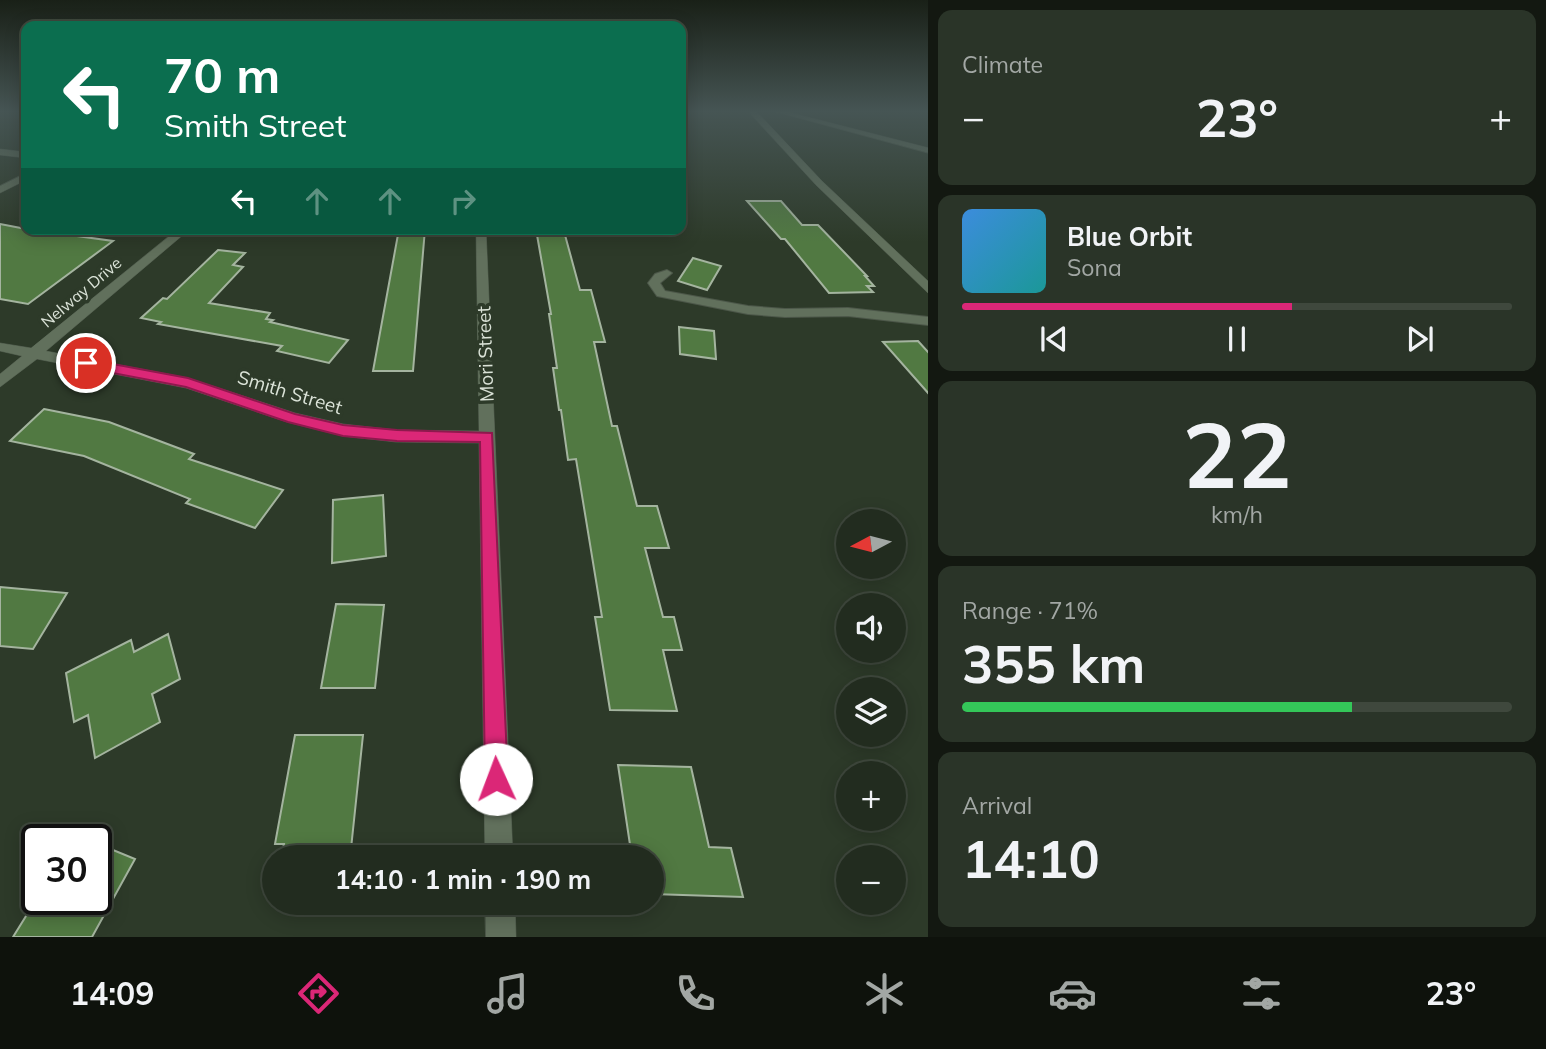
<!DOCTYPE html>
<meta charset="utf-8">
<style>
body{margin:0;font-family:Mulish,sans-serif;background:#2a3428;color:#f1f3f6;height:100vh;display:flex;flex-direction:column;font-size:26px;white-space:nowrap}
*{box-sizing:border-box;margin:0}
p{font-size:23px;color:#a2a7a4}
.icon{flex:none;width:38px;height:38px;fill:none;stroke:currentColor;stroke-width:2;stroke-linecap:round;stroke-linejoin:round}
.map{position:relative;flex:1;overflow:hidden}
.panel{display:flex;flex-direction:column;gap:10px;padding:10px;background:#131811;width:618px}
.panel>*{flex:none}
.top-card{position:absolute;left:21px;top:21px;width:665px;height:214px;border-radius:14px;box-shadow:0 4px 18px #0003,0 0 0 2px #3f483d;background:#0b6e4f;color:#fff;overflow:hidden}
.needle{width:46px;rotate:263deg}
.tools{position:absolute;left:836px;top:509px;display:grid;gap:14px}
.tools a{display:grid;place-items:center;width:70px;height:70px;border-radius:50%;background:#222c1f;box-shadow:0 4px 18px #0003,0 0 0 2px #3f483d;font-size:35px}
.speed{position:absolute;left:21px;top:824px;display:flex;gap:14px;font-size:35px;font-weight:700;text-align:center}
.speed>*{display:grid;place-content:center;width:91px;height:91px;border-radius:50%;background:#222c1f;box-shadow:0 4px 18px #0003,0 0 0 2px #3f483d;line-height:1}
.speed .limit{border:4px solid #111;border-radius:10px;background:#fff;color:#111}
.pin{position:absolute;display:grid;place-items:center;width:60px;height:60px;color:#fff;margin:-30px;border:4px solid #fff;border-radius:50%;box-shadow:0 2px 7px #0007}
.me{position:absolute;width:77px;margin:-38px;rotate:358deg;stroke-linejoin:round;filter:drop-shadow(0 0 5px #0008)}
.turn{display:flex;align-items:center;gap:24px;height:147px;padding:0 28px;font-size:32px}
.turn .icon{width:91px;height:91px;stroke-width:2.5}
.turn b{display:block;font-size:49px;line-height:60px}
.lanes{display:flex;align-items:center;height:66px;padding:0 28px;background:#0003;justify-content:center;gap:35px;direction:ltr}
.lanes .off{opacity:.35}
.big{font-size:52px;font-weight:700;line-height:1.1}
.panel .tile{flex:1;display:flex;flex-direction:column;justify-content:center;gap:10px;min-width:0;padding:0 24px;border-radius:14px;background:#2a3428}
.panel .dial{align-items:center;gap:0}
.dial b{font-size:91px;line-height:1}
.song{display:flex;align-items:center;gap:21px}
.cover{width:84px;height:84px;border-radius:10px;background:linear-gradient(135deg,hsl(210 70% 55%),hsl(180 70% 35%))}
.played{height:7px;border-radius:4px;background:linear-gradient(90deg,#db2777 60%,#3f483d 60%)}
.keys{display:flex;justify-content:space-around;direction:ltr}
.heat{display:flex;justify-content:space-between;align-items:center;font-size:38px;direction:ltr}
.charge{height:10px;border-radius:5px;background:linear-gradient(90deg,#34c759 71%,#3f483d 0)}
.trip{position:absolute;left:262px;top:845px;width:402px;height:70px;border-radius:35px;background:#222c1f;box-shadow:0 4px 18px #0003,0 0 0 2px #3f483d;font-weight:700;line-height:70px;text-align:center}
.tabs{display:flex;height:112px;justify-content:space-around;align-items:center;background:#0e120c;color:#a2a7a4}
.tabs .icon{width:49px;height:49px}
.tabs .current{color:#db2777}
.tabs b{font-size:32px;color:#f1f3f6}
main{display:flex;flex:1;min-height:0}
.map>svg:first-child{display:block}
.building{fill:#517942;stroke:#a4b49f;stroke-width:2}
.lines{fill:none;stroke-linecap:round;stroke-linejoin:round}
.service-casing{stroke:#4c5749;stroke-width:2}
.minor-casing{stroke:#4c5749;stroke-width:1}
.secondary-casing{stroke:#4c5749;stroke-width:1}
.service{fill:#61705c;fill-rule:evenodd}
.minor{fill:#61705c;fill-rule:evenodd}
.secondary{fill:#61705c;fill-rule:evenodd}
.route{fill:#db2777;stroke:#8e194d;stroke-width:2}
.labels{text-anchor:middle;stroke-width:7;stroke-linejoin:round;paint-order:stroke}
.far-street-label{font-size:16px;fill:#dbe3d8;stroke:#2d3a29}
.street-label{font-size:19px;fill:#dbe3d8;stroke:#2d3a29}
</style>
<main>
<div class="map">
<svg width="929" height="937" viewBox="0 0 929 937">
<rect width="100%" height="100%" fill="#2d3a29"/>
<g class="building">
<polygon points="747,201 781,201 802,225 818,225 867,276 865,276 874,286 867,286 873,292 829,293 785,239 781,239"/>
<polygon points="0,224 26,229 113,241 28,304 0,299"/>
<polygon points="399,229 425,229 413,371 373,371"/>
<polygon points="537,235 565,235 580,290 591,290 605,342 594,342 612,426 617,426 637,506 657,506 669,548 645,548 663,617 674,617 682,650 663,650 677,711 610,710 595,617 602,617 576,459 568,460 561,410 559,410 553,368 557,368 549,314 551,314"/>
<polygon points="218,250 245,253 233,265 243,267 209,303 270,313 266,319 273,320 270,322 348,340 329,363 277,351 282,346 158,324 161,322 141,318 163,298 167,299"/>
<polygon points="693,258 721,266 707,290 678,281"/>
<polygon points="679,327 714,331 716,359 680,354"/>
<polygon points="918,341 929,353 929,394 883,342"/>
<polygon points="44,409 109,422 194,454 189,459 283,490 255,528 186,503 190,499 84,456 10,441"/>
<polygon points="383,495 386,556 332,563 333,500"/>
<polygon points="0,587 67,593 33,649 0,646"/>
<polygon points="336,604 384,605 375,688 321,688"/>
<polygon points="168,634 180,679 152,694 160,722 95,758 88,715 74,722 66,673 131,640 134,652"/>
<polygon points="295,735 363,735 350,858 281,858 284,844 275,844"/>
<polygon points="618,765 691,767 709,847 731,848 743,897 653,894 653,858 632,858"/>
<polygon points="96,843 135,859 92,937 13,937 36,900 96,900"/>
</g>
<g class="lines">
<g class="service-casing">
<polygon id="service" points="667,270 672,273 660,283 665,291 748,306 785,309 848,308 929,317 929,325 848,316 785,317 748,314 657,296 648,283 655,274"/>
</g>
<g class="minor-casing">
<g id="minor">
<polygon points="748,111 756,111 822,181 929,282 929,294 816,185"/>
<polygon points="0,149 26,152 26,158 0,155"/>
<polygon points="26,173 26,180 0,193 0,186"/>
<polygon points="178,229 190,229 46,351 188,378 295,413 343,424 396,430 479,431 476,229 486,229 513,858 485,858 479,443 396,442 343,436 287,422 186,388 37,359 0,387 0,374 22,356 0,351 0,343 31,348"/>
<polygon points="485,903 515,903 516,937 486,937"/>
</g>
</g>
<g class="secondary-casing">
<polygon id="secondary" points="773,111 784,111 929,148 929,153"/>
</g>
<use href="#service" class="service"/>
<use href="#minor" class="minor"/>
<use href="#secondary" class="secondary"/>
</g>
<linearGradient id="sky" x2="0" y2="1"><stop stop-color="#192017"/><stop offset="0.46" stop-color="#465554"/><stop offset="1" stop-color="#465554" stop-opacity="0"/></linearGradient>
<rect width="929" height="242" fill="url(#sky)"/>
<polygon class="route" points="86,359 188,378 295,414 343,425 397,430 492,433 508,779 505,787 496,790 488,787 485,779 480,442 397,441 343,436 288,422 186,387 81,367 81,360"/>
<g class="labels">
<g class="far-street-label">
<text transform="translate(81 292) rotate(-40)" y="6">Nelway Drive</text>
</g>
<g class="street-label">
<text transform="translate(485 354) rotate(-92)" y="7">Mori Street</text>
<text transform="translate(290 392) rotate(17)" y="7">Smith Street</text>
</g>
</g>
</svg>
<div class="tools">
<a><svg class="needle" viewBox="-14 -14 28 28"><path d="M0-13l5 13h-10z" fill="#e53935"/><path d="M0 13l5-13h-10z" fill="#a2a7a4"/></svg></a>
<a><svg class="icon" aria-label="sound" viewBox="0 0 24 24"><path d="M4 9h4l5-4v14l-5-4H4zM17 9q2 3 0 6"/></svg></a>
<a><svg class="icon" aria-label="layers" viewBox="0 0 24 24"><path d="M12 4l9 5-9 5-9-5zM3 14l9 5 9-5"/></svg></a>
<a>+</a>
<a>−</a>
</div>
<div class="speed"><div class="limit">30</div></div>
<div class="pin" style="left:86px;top:363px;background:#d93025"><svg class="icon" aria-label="arrive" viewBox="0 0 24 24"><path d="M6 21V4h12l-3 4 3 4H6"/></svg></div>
<svg class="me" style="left:496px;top:779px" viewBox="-20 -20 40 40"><circle r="19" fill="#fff"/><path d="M0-13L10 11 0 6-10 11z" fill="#db2777"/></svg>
<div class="trip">14:10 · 1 min · 190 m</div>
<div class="top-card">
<div class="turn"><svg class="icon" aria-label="left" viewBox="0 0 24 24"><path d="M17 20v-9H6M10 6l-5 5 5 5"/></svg><div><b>70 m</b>Smith Street</div></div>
<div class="lanes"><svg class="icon" aria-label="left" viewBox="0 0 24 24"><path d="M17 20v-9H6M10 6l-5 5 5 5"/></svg><svg class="icon off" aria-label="ahead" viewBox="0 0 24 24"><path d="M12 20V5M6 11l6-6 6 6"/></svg><svg class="icon off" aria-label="ahead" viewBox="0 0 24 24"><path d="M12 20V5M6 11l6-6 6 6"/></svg><svg class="icon off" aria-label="right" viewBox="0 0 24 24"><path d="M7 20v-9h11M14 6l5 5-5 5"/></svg></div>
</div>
</div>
<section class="panel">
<div class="tile"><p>Climate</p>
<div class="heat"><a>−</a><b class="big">23°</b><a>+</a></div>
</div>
<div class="tile">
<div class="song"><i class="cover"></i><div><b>Blue Orbit</b><p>Sona</p></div></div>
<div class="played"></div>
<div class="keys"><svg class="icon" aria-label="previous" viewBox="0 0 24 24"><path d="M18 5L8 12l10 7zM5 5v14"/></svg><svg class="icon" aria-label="pause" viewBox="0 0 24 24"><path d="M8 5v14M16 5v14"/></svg><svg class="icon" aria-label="next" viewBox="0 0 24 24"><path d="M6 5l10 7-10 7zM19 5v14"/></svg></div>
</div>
<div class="tile dial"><b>22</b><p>km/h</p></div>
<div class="tile"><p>Range · 71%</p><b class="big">355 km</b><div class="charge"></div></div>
<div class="tile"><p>Arrival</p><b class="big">14:10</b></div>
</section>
</main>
<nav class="tabs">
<b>14:09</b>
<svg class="icon current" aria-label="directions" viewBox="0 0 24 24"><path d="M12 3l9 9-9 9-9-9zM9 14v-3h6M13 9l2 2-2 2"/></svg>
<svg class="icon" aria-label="music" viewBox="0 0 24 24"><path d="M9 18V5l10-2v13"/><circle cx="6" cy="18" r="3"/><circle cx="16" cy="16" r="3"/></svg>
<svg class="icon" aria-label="phone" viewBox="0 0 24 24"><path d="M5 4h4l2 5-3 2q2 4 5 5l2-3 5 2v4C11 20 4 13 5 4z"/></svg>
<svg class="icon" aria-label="climate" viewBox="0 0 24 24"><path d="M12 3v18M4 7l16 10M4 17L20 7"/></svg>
<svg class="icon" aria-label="car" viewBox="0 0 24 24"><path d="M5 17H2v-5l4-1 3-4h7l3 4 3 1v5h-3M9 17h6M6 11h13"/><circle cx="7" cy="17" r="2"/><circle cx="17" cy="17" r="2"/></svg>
<svg class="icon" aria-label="filters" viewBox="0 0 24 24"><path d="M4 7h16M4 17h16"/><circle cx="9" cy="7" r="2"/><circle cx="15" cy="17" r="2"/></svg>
<b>23°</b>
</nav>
